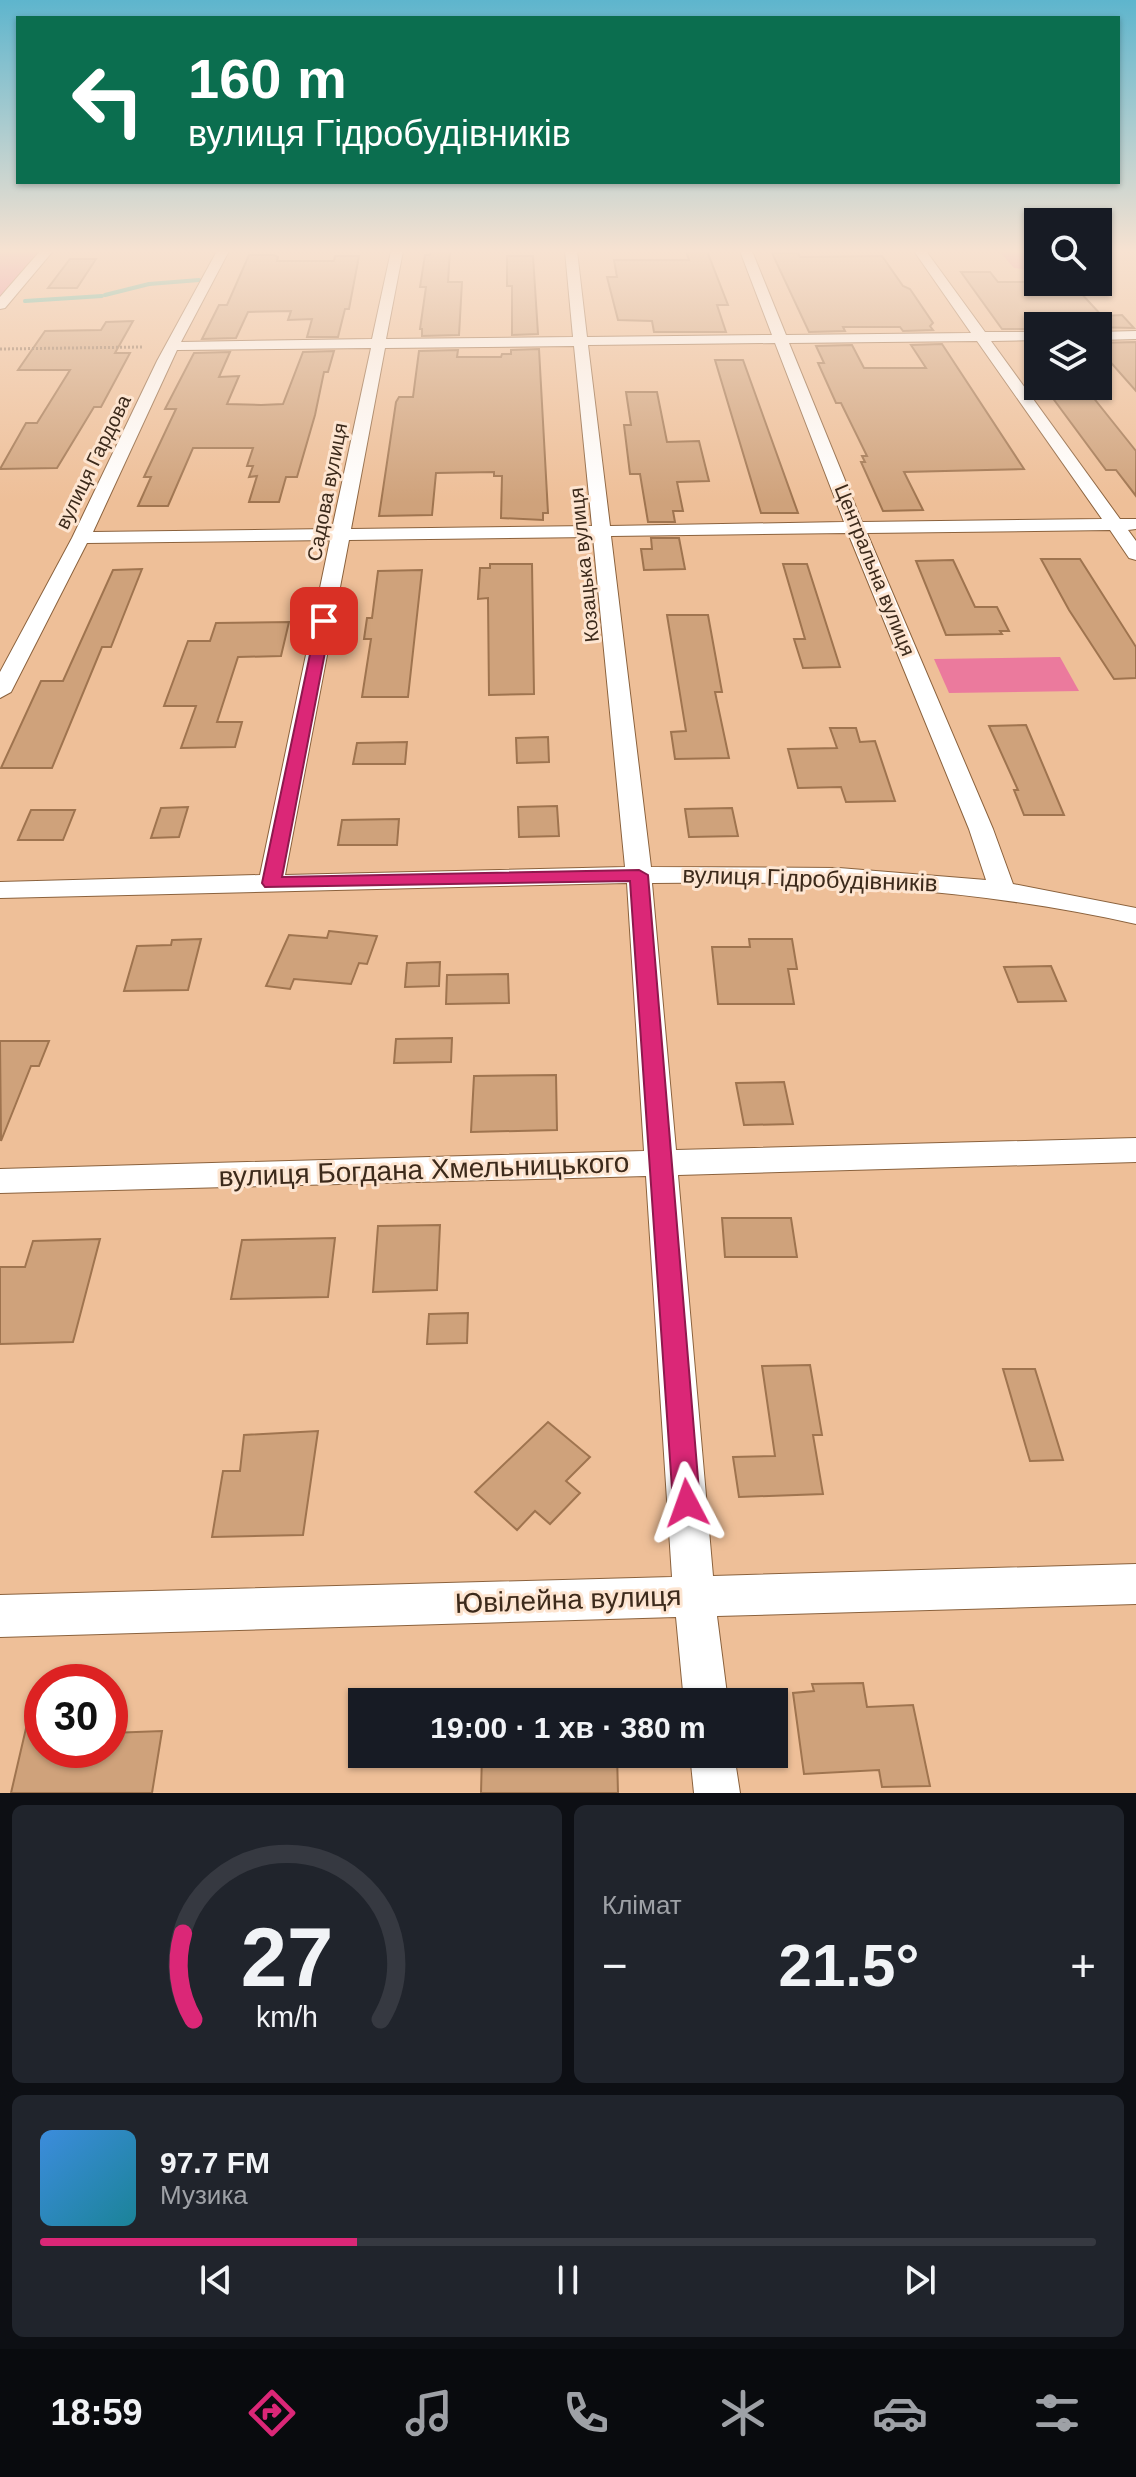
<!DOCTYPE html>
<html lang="uk">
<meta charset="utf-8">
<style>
body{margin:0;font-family:Arial,sans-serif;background:#20242c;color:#f1f3f6;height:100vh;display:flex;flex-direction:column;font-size:30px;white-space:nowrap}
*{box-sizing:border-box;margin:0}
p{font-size:26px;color:#9ea1a6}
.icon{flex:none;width:44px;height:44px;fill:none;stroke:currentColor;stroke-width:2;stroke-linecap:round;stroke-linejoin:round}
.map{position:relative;height:1793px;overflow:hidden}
.details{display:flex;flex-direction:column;gap:12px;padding:12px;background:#0d0f14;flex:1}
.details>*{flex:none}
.banner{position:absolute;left:16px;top:16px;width:1104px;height:168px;border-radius:0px;box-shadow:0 2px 6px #0004;background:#0b6e4f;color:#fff;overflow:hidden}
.buttons{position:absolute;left:1024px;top:208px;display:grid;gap:16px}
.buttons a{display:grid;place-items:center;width:88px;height:88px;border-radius:0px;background:#171b24;box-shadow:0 2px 6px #0004;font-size:40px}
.speed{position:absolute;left:24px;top:1664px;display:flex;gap:16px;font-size:40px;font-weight:700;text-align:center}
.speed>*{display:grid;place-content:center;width:104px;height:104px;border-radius:50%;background:#171b24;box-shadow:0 2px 6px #0004;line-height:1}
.speed .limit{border:12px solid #d22;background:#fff;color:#111}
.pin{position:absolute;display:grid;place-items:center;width:68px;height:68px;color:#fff;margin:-34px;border-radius:16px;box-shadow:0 4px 12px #0006}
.me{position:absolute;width:88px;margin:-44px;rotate:356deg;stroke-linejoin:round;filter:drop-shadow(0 0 6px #0008)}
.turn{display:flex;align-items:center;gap:28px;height:168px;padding:0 40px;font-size:36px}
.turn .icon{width:104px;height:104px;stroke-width:2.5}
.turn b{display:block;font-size:56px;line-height:68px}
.big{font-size:60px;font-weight:800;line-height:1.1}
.details .tile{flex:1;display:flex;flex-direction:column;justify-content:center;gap:12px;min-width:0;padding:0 28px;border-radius:12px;background:#20242c}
.details .dial{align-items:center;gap:0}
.dial svg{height:208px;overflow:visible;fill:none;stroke:#363941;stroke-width:7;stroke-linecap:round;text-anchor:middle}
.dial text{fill:#f1f3f6;stroke:none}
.song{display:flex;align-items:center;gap:24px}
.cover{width:96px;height:96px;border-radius:12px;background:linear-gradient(135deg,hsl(210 70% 55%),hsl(190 70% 35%))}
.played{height:8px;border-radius:4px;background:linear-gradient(90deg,#db2777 30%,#363941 30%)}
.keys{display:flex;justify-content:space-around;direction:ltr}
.heat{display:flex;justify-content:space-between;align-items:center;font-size:44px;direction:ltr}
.details .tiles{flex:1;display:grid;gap:12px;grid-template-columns:1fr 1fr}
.tile:last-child{grid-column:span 2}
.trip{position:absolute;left:348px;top:1688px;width:440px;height:80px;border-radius:0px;background:#171b24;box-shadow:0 2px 6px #0004;font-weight:800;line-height:80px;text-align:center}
.menu{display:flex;height:128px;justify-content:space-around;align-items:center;background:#090b0e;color:#9ea1a6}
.menu .icon{width:56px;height:56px}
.menu .selected{color:#db2777}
.menu b{font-size:36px;color:#f1f3f6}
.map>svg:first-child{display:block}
.green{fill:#eb7a9d}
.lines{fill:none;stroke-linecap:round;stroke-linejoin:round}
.stream{stroke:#2fb7a5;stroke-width:4}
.building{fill:#cfa27b;stroke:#9f744f;stroke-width:2}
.minor-casing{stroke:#8b623d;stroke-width:2}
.path{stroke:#8e6f55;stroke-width:3;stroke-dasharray:2 2;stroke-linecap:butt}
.minor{fill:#fff;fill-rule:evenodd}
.route{fill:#db2777;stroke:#8e194d;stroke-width:2}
.labels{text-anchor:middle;stroke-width:6;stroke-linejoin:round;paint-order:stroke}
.far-street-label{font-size:20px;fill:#3c2a1b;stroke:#fde5d1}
.street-label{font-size:24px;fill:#3c2a1b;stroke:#fde5d1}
.near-street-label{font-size:28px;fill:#3c2a1b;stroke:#fde5d1}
</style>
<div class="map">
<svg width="1136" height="1793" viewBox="0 0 1136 1793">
<rect width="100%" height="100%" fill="#eebf98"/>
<g class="green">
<polygon points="0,251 40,251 0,299"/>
<polygon points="999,251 1038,251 1038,271 1014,268"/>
<polygon points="1060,657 1079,691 949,693 934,659"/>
</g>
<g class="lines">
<g class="stream">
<polyline points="105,295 149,284 199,280"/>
<polyline points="25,301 102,296"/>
</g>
</g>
<g class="building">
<polygon points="431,251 450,251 448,282 462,282 459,335 422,336 422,329 420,329 426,287 420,287 425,255 430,255"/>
<polygon points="686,251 707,251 728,305 717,305 726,332 654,332 652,321 618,320 607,277 617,277 614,260 689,260"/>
<polygon points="772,253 798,253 800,257 882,256 903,286 910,289 933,323 930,326 933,330 903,331 900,327 843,327 845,331 809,332"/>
<polygon points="249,255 274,255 278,257 277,261 334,261 335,256 359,256 349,309 345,309 338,337 307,337 312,319 288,320 291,311 248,312 236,338 202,339 219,305 227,305"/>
<polygon points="507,256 533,256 538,334 512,335 512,286 507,286"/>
<polygon points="70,259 96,259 77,288 48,288"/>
<polygon points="961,272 990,272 998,282 1047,282 1056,292 1080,292 1102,316 1122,315 1134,328 1038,326 1038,329 1002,329"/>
<polygon points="133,321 115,353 130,353 101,407 94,407 57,468 0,469 26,423 37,423 70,370 18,370 45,331 101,330 106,322"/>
<polygon points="1136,342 1136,391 1098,348 1098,343"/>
<polygon points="942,344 1024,469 904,472 923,510 883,511 861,462 865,462 862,456 867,456 841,403 836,403 818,363 824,363 816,346 852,345 864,368 926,368 911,345"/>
<polygon points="539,349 548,513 543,513 543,520 501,518 502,476 494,476 494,472 436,473 432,515 379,516 396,402 399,397 413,397 419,351 458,350 457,357 501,357 502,354 511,354 511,350"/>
<polygon points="334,351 328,372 324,372 315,415 297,477 286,477 279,502 249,502 257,476 249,477 253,466 247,466 253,448 193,448 168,506 138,506 151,477 144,477 176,409 165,409 194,353 230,352 219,377 239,376 227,404 261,405 283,404 303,352"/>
<polygon points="715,360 743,360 798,513 761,513"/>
<polygon points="1046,389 1075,389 1081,396 1092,396 1136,451 1136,496 1116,470 1106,470"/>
<polygon points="626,392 657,392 667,442 699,441 709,481 677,482 683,511 673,511 675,522 648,522 640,474 630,474 624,425 631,425"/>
<polygon points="651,538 679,538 685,569 644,570 641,549 652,549"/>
<polygon points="1041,559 1080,559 1136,647 1136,678 1114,679 1069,610"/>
<polygon points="953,560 975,607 997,607 1009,631 1000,631 1002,634 946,635 916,561"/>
<polygon points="490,564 532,564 534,694 489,695 488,598 478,599 480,568 490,568"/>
<polygon points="783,564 807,564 840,667 803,668 794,639 805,639"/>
<polygon points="142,569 111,647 102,647 52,768 1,768 41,681 63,681 113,570"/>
<polygon points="422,570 408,697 362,697 371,639 364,639 367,618 372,618 378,571"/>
<polygon points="667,615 708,615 722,692 715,692 729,758 675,759 671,732 686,731"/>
<polygon points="289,622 281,656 238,657 217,722 242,722 235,747 181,748 196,706 164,706 188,641 210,641 216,623"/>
<polygon points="1026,725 1064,815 1024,815 1014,790 1018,790 989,726"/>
<polygon points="830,728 856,728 860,742 875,741 895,801 846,802 841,787 798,788 788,749 837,748"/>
<polygon points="548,737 549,762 517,763 516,738"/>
<polygon points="407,742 405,764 353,764 357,743"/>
<polygon points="557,806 559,836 519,837 518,807"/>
<polygon points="188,807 179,837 151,838 161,808"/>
<polygon points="732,808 738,836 689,837 685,809"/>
<polygon points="31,810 75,810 63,840 18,840"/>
<polygon points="399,819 397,845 338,845 342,820"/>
<polygon points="329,931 377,936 367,964 359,963 351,984 294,979 290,989 266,986 289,935 327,938"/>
<polygon points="201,939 188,990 124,991 137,946 171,945 172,940"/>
<polygon points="749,939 792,939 797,969 788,969 794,1004 718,1004 712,947 750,947"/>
<polygon points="440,962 439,986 405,987 407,963"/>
<polygon points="1051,966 1066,1001 1018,1002 1004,967"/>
<polygon points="508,974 509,1003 446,1004 447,975"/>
<polygon points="452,1038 451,1062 394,1063 396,1039"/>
<polygon points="0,1041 49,1041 39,1066 31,1066 1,1141"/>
<polygon points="556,1075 557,1130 471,1132 474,1076"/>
<polygon points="784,1082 793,1124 744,1125 736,1083"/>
<polygon points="722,1218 791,1218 797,1257 725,1257"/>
<polygon points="440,1225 437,1290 373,1292 378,1226"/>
<polygon points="335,1238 328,1297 231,1299 242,1240"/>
<polygon points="100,1239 73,1342 0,1344 0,1267 25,1267 33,1241"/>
<polygon points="468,1313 467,1343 427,1344 429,1314"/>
<polygon points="810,1365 822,1435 813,1435 823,1494 739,1497 733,1457 775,1456 762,1366"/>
<polygon points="1003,1369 1035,1369 1063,1460 1030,1461"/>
<polygon points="548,1422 590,1457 566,1481 580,1493 550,1524 535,1511 517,1530 475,1492"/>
<polygon points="318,1431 303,1535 212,1537 223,1471 240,1471 244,1435"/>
<polygon points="863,1683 867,1707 913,1705 930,1786 882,1787 879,1770 804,1774 793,1693 814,1691 812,1684"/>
<polygon points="33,1698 42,1699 42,1750 110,1750 110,1733 162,1731 152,1793 11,1793"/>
<polygon points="482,1754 617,1754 618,1793 481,1793"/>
</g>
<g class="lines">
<g class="minor-casing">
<g id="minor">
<polygon points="40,251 53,251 5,308 0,309 0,297"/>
<path d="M217 251H229L181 342 372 339 391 251H403L386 339 573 337 565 251H577L587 337 772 335 740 251H752L786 335 971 333 914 251H926L985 332H1038V340L991 341 1120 519H1136V529L1128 530 1136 541V560L1129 558 1110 530 867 533 993 829 1013 884 1136 908V924C974 888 818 880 652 883L676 1150 1136 1138V1162L678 1175 713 1576 1136 1564V1604L717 1616 728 1702H684L676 1617 0 1637V1595L672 1577 646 1176 0 1193V1169L644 1151 627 883 0 898V882L260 875 330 540 87 543 11 692 0 698V672L72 538 157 361ZM977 341 1102 519 862 522 789 343ZM775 343 844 522 610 526 588 345ZM574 346 592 526 351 529 385 348ZM371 348 332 529 93 532 177 350ZM848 533 969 829 986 880 839 868 651 867 611 536ZM593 537 625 867 285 875 349 540Z"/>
<polygon points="1136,331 1136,339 1098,340 1098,332"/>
<polygon points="690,1754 734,1754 740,1793 694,1793"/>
</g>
</g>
<polyline class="path" points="0,349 142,347"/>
<use href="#minor" class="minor"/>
</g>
<linearGradient id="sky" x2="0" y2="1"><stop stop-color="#5eb5cd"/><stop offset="0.5" stop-color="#f7e2d1"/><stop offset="1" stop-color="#f7e2d1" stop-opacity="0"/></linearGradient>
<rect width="1136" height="502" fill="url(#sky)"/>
<polygon class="route" points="324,617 331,621 282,877 639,870 648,875 700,1503 696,1512 687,1515 677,1512 673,1503 630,881 265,887 262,883 317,621"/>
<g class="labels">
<g class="far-street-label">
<text transform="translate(93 462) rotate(-64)" y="7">вулиця Гардова</text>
<text transform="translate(327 492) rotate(-79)" y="7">Садова вулиця</text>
<text transform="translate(584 565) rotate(-96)" y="7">Козацька вулиця</text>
<text transform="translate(875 570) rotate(68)" y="7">Центральна вулиця</text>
</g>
<g class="street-label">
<text transform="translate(810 879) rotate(2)" y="8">вулиця Гідробудівників</text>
</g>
<g class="near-street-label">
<text transform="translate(424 1169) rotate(-2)" y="10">вулиця Богдана Хмельницького</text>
<text transform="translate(568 1599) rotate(-2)" y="10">Ювілейна вулиця</text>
</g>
</g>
</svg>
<div class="buttons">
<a><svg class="icon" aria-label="search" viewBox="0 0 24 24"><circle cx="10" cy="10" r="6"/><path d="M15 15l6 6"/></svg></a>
<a><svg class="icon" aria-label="layers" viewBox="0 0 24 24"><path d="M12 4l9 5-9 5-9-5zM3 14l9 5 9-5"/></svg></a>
</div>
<div class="speed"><div class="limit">30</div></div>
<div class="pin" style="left:324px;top:621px;background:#d93025"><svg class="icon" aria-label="arrive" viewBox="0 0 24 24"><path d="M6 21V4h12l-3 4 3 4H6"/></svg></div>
<svg class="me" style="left:687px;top:1503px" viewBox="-20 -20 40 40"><path d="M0-17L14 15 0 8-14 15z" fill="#db2777" stroke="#fff" stroke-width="4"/></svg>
<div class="trip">19:00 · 1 хв · 380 m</div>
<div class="banner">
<div class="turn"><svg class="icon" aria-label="left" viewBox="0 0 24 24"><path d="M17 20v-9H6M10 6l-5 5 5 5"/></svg><div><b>160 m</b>вулиця Гідробудівників</div></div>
</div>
</div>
<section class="details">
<div class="tiles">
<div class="tile dial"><svg viewBox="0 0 100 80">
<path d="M14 69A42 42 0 1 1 86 69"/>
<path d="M14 69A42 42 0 0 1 10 36" stroke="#db2777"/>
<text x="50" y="56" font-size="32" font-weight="700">27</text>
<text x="50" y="72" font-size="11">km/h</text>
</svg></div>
<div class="tile"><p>Клімат</p>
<div class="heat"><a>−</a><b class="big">21.5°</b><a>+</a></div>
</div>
<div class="tile">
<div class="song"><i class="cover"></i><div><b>97.7 FM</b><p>Музика</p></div></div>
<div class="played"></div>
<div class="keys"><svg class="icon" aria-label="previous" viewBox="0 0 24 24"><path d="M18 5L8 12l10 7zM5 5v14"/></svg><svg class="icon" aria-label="pause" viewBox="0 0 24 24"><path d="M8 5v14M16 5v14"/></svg><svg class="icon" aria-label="next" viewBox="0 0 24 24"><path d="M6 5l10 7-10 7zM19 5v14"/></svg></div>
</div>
</div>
</section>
<nav class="menu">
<b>18:59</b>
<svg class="icon selected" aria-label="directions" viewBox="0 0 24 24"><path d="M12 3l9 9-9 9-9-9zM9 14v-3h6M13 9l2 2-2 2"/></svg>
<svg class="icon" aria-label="music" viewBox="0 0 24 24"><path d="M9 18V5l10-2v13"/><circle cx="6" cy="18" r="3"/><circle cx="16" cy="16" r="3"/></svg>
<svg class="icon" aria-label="phone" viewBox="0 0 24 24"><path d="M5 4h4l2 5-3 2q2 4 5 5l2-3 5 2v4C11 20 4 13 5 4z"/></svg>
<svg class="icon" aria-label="climate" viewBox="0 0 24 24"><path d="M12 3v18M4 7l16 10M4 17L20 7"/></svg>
<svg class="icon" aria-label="car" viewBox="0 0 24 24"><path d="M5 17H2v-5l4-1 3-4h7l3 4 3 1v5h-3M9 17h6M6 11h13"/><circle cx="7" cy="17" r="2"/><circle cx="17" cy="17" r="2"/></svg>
<svg class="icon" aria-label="filters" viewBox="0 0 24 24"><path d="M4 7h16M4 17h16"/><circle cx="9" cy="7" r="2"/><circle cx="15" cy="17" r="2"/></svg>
</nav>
